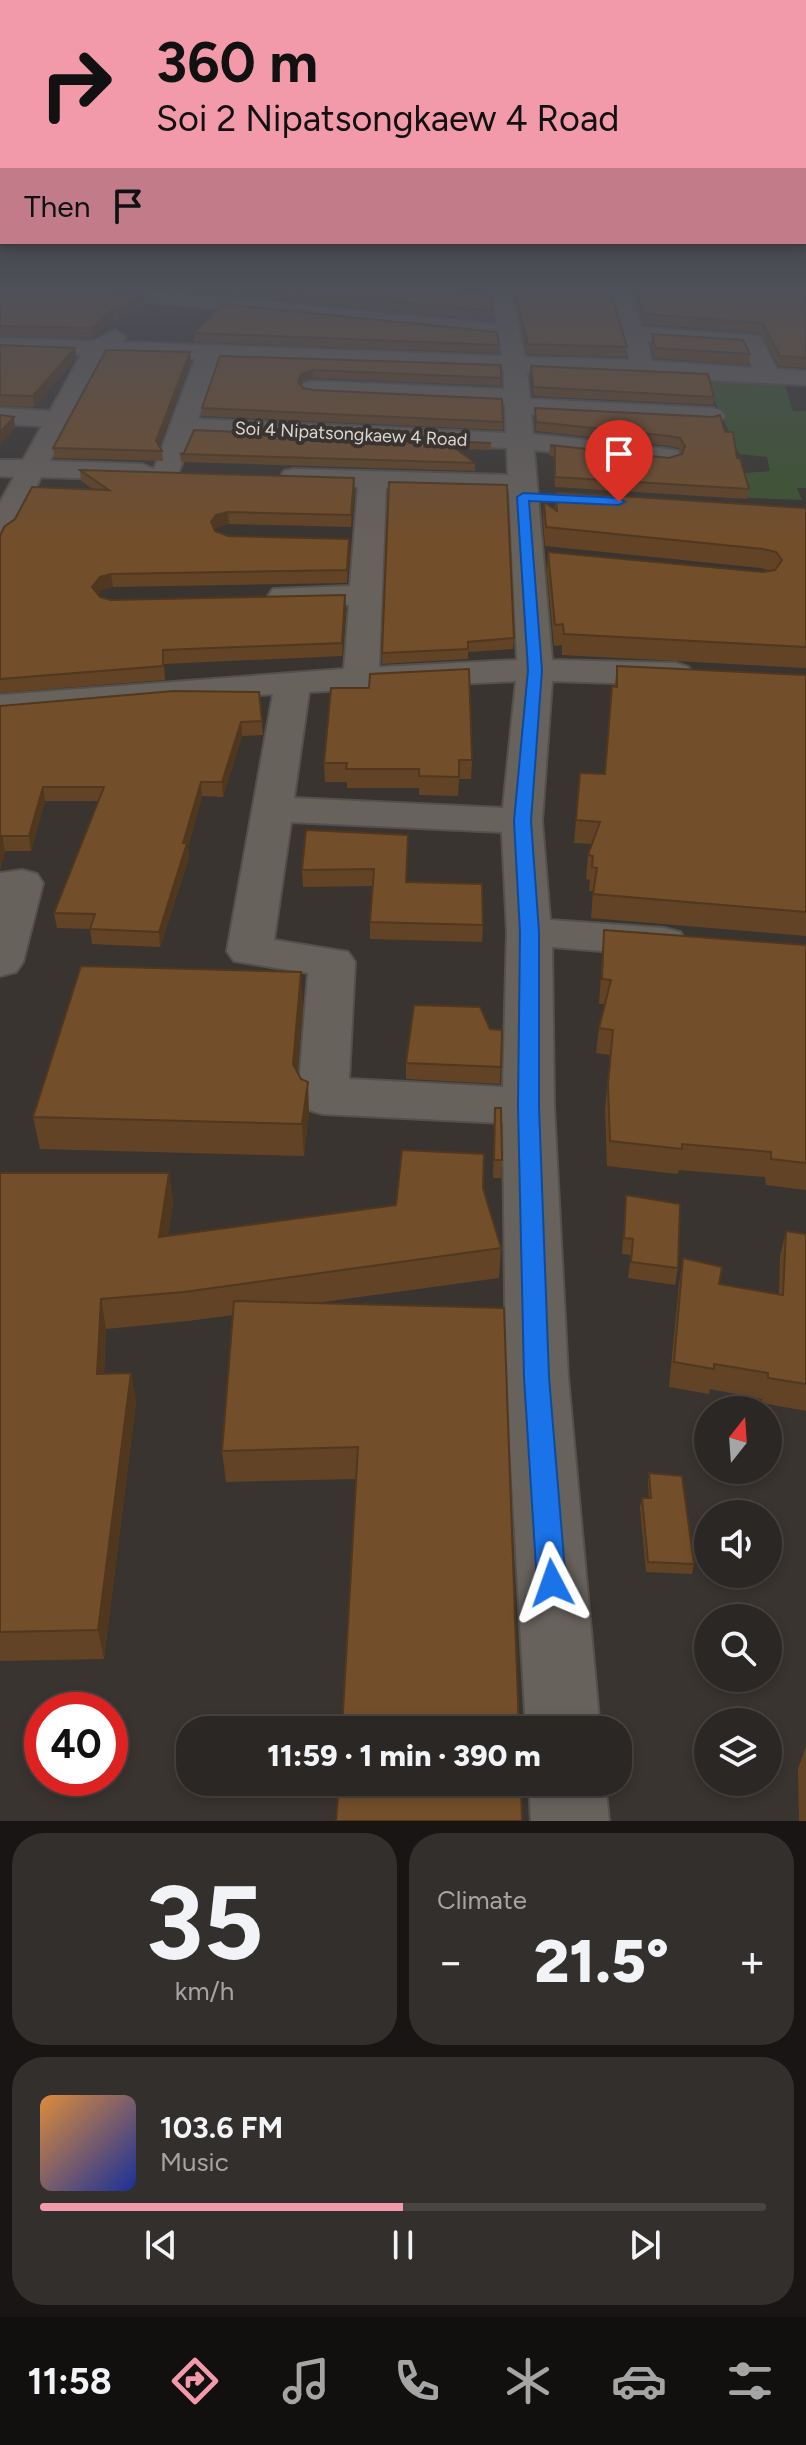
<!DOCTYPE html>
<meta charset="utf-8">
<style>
body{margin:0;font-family:Figtree,sans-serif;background:#332f2c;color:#f1f3f6;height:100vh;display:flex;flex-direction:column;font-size:30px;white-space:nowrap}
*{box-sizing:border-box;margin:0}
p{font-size:26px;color:#a6a5a6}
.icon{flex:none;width:44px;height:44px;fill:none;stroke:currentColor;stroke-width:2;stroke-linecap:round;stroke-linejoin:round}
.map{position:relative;height:1821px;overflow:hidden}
.panel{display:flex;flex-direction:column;gap:12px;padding:12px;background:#181514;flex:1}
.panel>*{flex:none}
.guide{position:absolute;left:0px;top:0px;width:806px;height:244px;box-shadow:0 4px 12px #0003,0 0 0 2px #474441;background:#f39aaa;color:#111;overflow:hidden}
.needle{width:52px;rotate:17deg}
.controls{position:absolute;left:694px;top:1396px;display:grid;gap:16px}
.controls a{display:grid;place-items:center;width:88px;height:88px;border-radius:50%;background:#2b2724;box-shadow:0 4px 12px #0003,0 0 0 2px #474441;font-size:40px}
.speed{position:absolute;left:24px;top:1692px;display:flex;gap:16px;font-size:40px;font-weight:700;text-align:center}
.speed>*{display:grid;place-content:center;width:104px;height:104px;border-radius:50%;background:#2b2724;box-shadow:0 4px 12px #0003,0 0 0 2px #474441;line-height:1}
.speed .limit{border:12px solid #d22;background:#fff;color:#111}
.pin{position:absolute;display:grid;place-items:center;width:68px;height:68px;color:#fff;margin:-82px -34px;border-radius:50% 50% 50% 0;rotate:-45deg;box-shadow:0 0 8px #0007}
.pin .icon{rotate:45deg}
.me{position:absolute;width:88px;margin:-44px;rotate:356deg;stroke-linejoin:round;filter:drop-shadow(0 0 6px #0008)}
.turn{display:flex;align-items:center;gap:28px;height:168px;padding:0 24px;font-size:36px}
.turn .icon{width:104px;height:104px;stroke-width:2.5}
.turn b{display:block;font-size:56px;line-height:68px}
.then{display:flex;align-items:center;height:76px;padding:0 24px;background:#0003;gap:16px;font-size:30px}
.big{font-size:60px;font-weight:800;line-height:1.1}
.panel .tile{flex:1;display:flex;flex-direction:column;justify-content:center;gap:12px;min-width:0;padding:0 28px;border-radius:32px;background:#332f2c}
.panel .dial{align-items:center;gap:0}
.dial b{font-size:104px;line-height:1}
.song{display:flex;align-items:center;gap:24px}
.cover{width:96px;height:96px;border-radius:12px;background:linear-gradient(135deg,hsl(30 70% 55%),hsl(230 70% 35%))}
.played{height:8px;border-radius:4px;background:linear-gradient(90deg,#f39aaa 50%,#474441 50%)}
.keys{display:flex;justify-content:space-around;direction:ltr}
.heat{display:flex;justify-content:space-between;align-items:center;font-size:44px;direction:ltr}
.panel .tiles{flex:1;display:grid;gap:12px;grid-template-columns:1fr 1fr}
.tile:last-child{grid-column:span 2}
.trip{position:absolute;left:176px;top:1716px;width:456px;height:80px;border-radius:32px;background:#2b2724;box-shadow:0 4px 12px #0003,0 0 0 2px #474441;font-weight:800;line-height:80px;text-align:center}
.menu{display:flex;height:128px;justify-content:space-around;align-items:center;background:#11100e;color:#a6a5a6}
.menu .icon{width:56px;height:56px}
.menu .on{color:#f39aaa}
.menu b{font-size:36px;color:#f1f3f6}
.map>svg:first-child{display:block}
.green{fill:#3d5431}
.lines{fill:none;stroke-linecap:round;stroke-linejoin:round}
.minor-casing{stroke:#54504c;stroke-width:4}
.minor{fill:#68625d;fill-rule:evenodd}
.wall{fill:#634325}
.shaded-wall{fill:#50371e}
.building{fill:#734e2b;stroke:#50371e;stroke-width:2}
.route{fill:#1a73e8;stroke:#114b97;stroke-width:2}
.labels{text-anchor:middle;stroke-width:8;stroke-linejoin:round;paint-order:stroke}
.far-street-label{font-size:18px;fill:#d9d6d3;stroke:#393430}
</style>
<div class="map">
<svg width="806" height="1821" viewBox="0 0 806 1821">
<rect width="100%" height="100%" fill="#393430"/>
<polygon class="green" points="705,379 785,385 793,411 806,411 806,488 797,488 802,500 748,498 745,473 770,471 767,457 739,454"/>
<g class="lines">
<g class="minor-casing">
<g id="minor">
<path d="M40 286H111L496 324 490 286H510L525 357 630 360 609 286H629L642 327 760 336 777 369 806 371V385L527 371 530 399 712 408 721 411 725 416 721 421 712 424 531 414 533 434 668 449 678 451 681 457 678 463 668 465 534 450 552 660 676 663 688 667 694 674 688 681 676 685 552 681 542 821 550 920 664 928 680 932 687 942 680 952 664 956 552 947 554 1106 568 1377 600 1730H526L506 1377 503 1123 323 1114 305 1109 298 1096 308 973 234 961 227 951 273 694 0 717V695L344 669 349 605 284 606 273 603 268 596 273 589 350 586 358 487 294 485 284 483 280 477 284 471 294 469 508 475 507 448 193 434 176 479 166 481 154 475 142 480 41 477 15 529 10 535 0 538V502L14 477 0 476V460H23L42 426 0 424V408L50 411 81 355 0 352V338L94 341 115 330 126 337 122 342 502 356 499 337 50 292ZM647 341 744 347 753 368 652 361ZM104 356 195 359 154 469 142 464 50 461ZM218 360 504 370V389L313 381 304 383 301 388 304 393 313 395 505 404 506 433 198 419ZM386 488 509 492 517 660 379 667ZM516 681 503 808 294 798 309 692ZM291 822 502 832 507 932 503 1087 349 1079 355 962 348 952 274 940Z"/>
<polygon points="22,870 37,874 43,883 23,962 16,972 0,976 0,873"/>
<polygon points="529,1782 605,1782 609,1821 531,1821"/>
</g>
</g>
<use href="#minor" class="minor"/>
</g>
<g class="wall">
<polygon points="0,286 144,295 145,305 118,322 114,319 93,338 0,336"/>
<polygon points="140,286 399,286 493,311 492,321"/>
<polygon points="511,286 609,286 627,347 626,357 527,354"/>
<polygon points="630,286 806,286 806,368 779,366 760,333 644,324"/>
<polygon points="194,333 499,345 498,353 194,342"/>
<polygon points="652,334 750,354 748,365 654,358 651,344"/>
<polygon points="0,345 75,348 76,358 34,407 0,406"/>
<polygon points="190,352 191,362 159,446 162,451 163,461 55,458 53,448"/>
<polygon points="220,356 501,365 501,386 313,378 301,381 300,385 303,388 503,422 503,430 202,416 202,408"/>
<polygon points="531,366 714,397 713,405 533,396"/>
<polygon points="535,408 725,432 737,458 749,489 747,499 555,487 554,457 549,455 550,445 669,458 682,453 679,448 668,446 536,431"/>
<polygon points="194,430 491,443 491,450 456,449 475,463 475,471 181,462 180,454 184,453"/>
<polygon points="80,470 355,490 351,527 229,524 217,527 214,531 228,536 350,551 347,583 113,587 101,590 98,595 100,597 111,600 346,608 342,656 164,664 165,680 0,693 0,536 93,489 81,481"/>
<polygon points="389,482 514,638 513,649 468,652 468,659 382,664"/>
<polygon points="556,492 806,508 806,668 562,655 562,645 554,646 547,571 548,552 763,572 771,571 761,568 545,546 543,521 544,502 555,510"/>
<polygon points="617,666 806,675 806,936 591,918 593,891 589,891 590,880 586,879 588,855 592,844 574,843 580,773 604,774"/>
<polygon points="259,692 263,735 242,736 223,797 202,796 188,847 189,858 160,947 92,944 90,929 57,928 54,913 98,801 45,801 31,851 5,851 0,870 0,706"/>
<polygon points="472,760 471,779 459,779 458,796 419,795 419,788 347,788 347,782 325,782 324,763"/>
<polygon points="306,830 407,882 483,925 482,942 370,939 370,922 373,886 303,887 302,870"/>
<polygon points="604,930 806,945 806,1190 766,1185 765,1177 679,1170 678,1174 607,1166 605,1109 610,1055 596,1053 599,1028 605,1004 599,1004"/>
<polygon points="303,1003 297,1072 309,1113 304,1156 40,1149 33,1117"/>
<polygon points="490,1029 502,1030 500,1084 406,1079 406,1063"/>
<polygon points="495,1108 502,1160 501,1178 493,1178"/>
<polygon points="0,1173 169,1173 173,1203 168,1235 396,1205 483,1188 501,1248 499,1278 316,1303 504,1308 356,1479 226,1482 222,1451 233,1315 188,1321 106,1329 104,1374 131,1373 136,1403 104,1659 0,1661"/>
<polygon points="626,1195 678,1268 675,1285 628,1278 631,1255 622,1254"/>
<polygon points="786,1231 806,1234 806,1411 762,1403 762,1399 710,1389 709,1394 669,1387 679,1284 683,1258 719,1284 779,1294 780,1256"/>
<polygon points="649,1473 694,1564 692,1574 646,1572 640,1507 642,1498 649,1498 648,1483"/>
<polygon points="806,1746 806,1821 799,1821 798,1769"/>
</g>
<g class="shaded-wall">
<polygon points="144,295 145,305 118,322 117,312"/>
<polygon points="113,309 114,319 93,338 92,328"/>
<polygon points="75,348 76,358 34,407 33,396"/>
<polygon points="190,352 191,362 157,452 156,441"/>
<polygon points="313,370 313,378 301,381 298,390 298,382 301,374"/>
<polygon points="14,417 15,428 0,445 0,432"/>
<polygon points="354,478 355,490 351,527 351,515"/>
<polygon points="228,512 229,524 217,527 212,534 211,522 216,515"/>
<polygon points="349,539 350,551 347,583 347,570"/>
<polygon points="111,574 113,587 101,590 94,600 92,587 100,577"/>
<polygon points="345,595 346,608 342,656 342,643"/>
<polygon points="241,722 242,736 223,797 222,782"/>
<polygon points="201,782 202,796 188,847 189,858 160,947 159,932"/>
<polygon points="43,787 45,801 31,851 29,836"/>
<polygon points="2,836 5,851 0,870 0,845"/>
<polygon points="301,972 303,1003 295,1096 293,1064"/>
<polygon points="308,1082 309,1113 304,1156 302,1124"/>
<polygon points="169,1173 173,1203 163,1266 159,1237"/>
<polygon points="101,1299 106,1329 102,1404 97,1374"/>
<polygon points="131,1373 136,1403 104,1659 98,1630"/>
</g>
<g class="building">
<polygon points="0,286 51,286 144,295 117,312 113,309 92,328 0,326"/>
<polygon points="234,286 399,286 490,293 493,311"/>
<polygon points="513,286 609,286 627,347 528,344"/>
<polygon points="634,286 803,286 806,290 806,358 780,356 762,323 645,314"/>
<polygon points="222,304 497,332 499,345 194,333"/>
<polygon points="652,334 743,340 750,354 655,348"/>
<polygon points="0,345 75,348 33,396 0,395"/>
<polygon points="106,350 190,352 156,441 162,451 53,448"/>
<polygon points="220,356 501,365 501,378 313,370 301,374 298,382 303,388 313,390 502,399 503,422 202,408"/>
<polygon points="531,366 708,374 714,397 533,387"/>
<polygon points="535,408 713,417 720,415 725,432 733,432 737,458 740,458 749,489 555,477 555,447 550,445 669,458 682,454 685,446 680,438 669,436 536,422"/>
<polygon points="0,415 14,417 0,432"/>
<polygon points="194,430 491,443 445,441 475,463 180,454 184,453"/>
<polygon points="80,470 354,478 351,515 228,512 216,515 211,522 215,531 228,536 349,539 347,570 111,574 100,577 92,587 100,597 111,600 345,595 342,643 163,650 163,666 0,679 0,536 4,527 15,519 32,487 109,490"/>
<polygon points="389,482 507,485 514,638 468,642 468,649 382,653"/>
<polygon points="556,492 806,508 806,647 564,634 563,624 555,625 548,552 763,572 775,570 782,560 776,552 763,549 546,527 544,502 557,511"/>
<polygon points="617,666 806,675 806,912 593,894 597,868 592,867 593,856 588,855 600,822 576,820 580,773 605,774 612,686 617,687"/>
<polygon points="469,669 472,760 459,760 459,777 419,776 419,769 346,769 347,763 324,763 331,688 369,688 370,674"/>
<polygon points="174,691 259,692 262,721 241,722 222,782 201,782 183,843 187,843 159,932 90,929 95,914 54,913 104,787 43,787 29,836 2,836 0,845 0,706"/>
<polygon points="306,830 408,835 406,882 482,884 483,925 370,922 374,869 302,870"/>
<polygon points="604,930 806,945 806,1163 771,1159 771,1152 682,1144 682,1149 610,1141 608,1084 613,1030 599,1028 611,980 602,979"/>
<polygon points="81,966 301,972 293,1064 301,1079 308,1082 302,1124 33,1117"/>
<polygon points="414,1005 480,1007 490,1029 502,1030 501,1067 406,1063"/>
<polygon points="495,1108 501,1108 502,1160 494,1160"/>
<polygon points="402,1150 484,1154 483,1188 501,1248 184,1292 101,1299 97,1374 131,1373 98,1630 0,1632 0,1173 169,1173 159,1237 396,1205"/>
<polygon points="626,1195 680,1204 678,1268 631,1262 633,1239 624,1238"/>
<polygon points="786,1231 806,1234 806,1384 768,1378 768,1373 714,1364 714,1369 674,1362 683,1258 722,1267 719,1284 783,1295"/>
<polygon points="234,1301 504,1308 519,1730 342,1730 358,1447 222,1451"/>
<polygon points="649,1473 682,1476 694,1564 648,1562 642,1498 651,1498"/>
<polygon points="339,1782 521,1782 522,1821 336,1821"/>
</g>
<linearGradient id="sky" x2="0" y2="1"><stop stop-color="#1f1d1a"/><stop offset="0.53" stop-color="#4e5059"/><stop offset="1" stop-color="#4e5059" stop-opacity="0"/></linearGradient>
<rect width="806" height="541" fill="url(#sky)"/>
<polygon class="route" points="523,493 619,498 625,502 619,505 529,501 542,670 531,821 539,932 539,1106 549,1377 566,1583 562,1593 552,1597 542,1593 537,1583 524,1377 518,1106 520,932 514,821 528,670 517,497"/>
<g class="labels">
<g class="far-street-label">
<text transform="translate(351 434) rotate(3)" y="6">Soi 4 Nipatsongkaew 4 Road</text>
</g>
</g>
</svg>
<div class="controls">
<a><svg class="needle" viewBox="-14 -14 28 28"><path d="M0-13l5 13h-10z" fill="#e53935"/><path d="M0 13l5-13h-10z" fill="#a6a5a6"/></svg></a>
<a><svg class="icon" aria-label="sound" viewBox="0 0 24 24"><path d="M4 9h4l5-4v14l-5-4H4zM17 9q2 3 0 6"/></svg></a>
<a><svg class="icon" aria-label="search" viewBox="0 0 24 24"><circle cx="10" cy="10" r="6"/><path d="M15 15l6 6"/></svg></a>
<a><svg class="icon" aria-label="layers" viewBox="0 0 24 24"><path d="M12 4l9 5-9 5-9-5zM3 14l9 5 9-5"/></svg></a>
</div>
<div class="speed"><div class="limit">40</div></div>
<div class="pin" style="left:619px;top:502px;background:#d93025"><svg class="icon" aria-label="arrive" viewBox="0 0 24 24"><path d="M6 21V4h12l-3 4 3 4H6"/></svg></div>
<svg class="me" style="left:552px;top:1583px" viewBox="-20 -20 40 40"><path d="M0-17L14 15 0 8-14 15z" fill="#1a73e8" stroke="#fff" stroke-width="4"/></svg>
<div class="trip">11:59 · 1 min · 390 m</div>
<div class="guide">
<div class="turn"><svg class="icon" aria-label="right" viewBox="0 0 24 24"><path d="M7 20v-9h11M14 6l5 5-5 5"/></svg><div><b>360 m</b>Soi 2 Nipatsongkaew 4 Road</div></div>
<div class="then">Then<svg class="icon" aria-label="arrive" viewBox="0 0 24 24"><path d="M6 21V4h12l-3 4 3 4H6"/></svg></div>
</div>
</div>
<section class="panel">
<div class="tiles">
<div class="tile dial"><b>35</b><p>km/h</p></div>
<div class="tile"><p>Climate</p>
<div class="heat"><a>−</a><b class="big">21.5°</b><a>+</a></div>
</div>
<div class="tile">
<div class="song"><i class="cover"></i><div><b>103.6 FM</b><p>Music</p></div></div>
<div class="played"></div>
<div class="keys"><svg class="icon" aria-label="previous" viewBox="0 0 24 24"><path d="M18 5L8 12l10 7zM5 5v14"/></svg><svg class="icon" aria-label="pause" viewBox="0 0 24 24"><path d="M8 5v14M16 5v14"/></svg><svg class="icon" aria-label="next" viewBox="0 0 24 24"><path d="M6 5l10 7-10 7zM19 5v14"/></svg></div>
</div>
</div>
</section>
<nav class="menu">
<b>11:58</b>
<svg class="icon on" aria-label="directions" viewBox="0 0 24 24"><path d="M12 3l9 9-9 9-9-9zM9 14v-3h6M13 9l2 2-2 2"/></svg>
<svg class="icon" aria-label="music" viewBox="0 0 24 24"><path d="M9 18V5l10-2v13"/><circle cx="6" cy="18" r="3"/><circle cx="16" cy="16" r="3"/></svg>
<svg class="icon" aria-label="phone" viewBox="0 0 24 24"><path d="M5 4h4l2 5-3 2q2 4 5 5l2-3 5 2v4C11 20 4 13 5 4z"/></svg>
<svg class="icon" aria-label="climate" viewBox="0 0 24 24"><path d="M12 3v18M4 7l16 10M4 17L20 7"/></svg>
<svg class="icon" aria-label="car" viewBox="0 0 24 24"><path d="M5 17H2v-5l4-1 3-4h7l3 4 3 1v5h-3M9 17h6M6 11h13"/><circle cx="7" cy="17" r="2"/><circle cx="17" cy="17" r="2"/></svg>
<svg class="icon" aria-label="filters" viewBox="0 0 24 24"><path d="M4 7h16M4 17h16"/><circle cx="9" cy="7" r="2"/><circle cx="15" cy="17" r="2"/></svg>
</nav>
